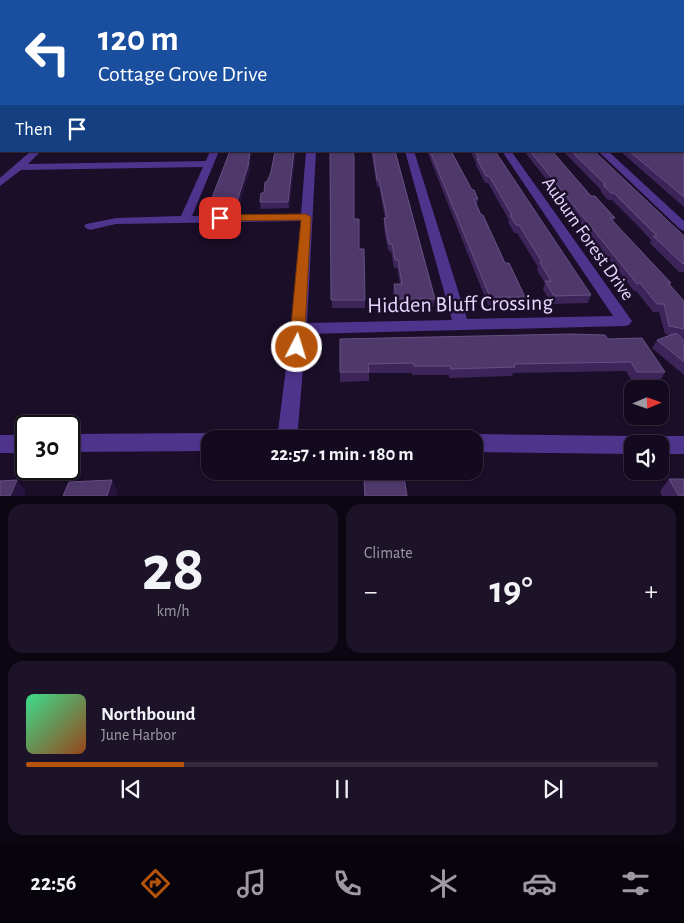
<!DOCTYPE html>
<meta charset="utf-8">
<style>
body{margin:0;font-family:"Alegreya Sans",sans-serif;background:#1d1328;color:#f1f3f6;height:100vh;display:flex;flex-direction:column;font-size:19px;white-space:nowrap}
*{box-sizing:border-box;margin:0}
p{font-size:16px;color:#9d9aa4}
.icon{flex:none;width:28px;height:28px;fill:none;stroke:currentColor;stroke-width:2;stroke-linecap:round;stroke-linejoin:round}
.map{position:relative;height:496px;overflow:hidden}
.sheet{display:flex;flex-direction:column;gap:8px;padding:8px;background:#0b0611;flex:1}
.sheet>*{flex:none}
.guide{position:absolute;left:0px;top:0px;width:685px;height:152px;box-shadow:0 1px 4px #0004,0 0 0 1px #332b3d;background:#1a4fa0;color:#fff;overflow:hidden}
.needle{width:32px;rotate:88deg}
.fabs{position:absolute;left:624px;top:380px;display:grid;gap:10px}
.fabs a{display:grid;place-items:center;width:45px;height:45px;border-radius:10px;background:#140a1f;box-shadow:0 1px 4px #0004,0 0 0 1px #332b3d;font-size:25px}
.speed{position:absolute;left:15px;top:415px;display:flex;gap:10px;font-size:25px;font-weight:700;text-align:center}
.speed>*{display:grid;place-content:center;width:65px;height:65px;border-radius:50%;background:#140a1f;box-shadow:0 1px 4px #0004,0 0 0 1px #332b3d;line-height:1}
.speed .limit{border:2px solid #111;border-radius:8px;background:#fff;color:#111}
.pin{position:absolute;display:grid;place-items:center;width:42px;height:42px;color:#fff;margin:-21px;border-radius:10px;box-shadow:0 2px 8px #0006}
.me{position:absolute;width:55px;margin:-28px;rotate:5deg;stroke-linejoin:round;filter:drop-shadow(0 0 4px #0008)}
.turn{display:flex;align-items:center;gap:18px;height:105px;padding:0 15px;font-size:22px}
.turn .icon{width:65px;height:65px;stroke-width:2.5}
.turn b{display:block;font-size:35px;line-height:42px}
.then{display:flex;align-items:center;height:48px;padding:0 15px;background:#0003;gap:10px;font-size:19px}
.big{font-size:38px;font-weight:700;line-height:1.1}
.sheet .card{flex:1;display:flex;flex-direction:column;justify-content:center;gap:8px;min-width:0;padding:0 18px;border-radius:15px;background:#1d1328}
.sheet .dial{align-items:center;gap:0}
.dial b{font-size:65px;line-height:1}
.song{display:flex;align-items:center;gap:15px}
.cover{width:60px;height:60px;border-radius:8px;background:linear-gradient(135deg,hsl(150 70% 55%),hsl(20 70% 35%))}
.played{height:5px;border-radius:2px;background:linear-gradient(90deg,#b45309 25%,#332b3d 25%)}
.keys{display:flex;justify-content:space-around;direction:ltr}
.heat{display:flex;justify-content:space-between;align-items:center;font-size:28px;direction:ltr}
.sheet .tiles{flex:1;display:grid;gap:8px;grid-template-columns:1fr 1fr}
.card:last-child{grid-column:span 2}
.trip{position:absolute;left:201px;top:430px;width:282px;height:50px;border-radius:15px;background:#140a1f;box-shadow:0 1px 4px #0004,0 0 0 1px #332b3d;font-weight:700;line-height:50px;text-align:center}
.menu{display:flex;height:80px;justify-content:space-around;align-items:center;background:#08040c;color:#9d9aa4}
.menu .icon{width:35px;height:35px}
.menu .active{color:#b45309}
.menu b{font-size:22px;color:#f1f3f6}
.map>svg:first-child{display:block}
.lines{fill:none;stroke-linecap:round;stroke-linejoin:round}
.minor{fill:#4f348d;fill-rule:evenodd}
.wall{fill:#3d2559}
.shaded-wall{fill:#27143e}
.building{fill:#4f386a;stroke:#675182}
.route{fill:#b45309;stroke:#753606}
.labels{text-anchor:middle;stroke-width:5;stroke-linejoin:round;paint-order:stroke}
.street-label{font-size:19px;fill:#e6d6ff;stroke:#1a0e29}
.near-street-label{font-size:22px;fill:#e6d6ff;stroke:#1a0e29}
</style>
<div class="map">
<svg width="684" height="496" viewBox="0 0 684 496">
<rect width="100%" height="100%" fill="#1a0e29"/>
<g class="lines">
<g class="minor">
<polygon points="31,151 41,151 28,164 206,161 210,151 219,151 192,216 301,214 306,151 316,151 307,323 452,320 405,151 414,151 467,319 613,316 502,151 511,151 632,321 629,325 624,326 306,334 297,439 277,439 291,329 301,221 116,224 90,230 86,228 84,226 86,224 116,218 181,216 203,167 21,170 0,186 0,178"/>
<polygon points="598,151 608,151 684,221 684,231 680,229"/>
<polygon points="210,433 217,436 218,439 210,439 210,451 69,452 69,434"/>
<polygon points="475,434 632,436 639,439 641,444 632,444 632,454 475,452 475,439 467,439"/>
<rect x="0" y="435" width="26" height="18"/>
<polygon points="660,436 684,436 684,454 660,454 660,444 651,444 653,439"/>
</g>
</g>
<g class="wall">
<polygon points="684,146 684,207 620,151 684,151"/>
<polygon points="275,151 296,151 289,208 261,209 260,202 271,172"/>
<polygon points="330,151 354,219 359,249 365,300 365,308 332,308"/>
<polygon points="371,151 395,151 435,299 433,307 396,307 393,292 394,284 400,284 397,268 394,268 391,251 389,252 385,236 384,226 384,218 385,218 379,186 377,187"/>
<polygon points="427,151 451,151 472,190 478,199 477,206 505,263 525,297 522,304 488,305"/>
<polygon points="470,151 495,151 591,295 588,303 551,304 543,289 545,283 537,270 538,267 517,233 514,233 508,222 509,220 488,183 485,183 476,165 476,162"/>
<polygon points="524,151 552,151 591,196 615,218 613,222 671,283 670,285 684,301 684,338 681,338 684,340 684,375 652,348 657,340 670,335 665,334 659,312 653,312 636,291 634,291"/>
<polygon points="563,151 594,151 684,236 684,272 679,272 650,243 651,240 637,225 612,200 608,200 601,192 601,190"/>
<polygon points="250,157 251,160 249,165 250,169 238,209 211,210 210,203"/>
<polygon points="340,339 608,339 665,372 660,381 632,381 626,371 513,373 512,376 449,378 449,375 412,375 412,373 369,373 369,381 340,382"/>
<polygon points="364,478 407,496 364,496"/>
<polygon points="669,479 684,496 662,496 660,491"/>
</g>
<g class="shaded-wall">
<polygon points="249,151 252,151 250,157 251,160 249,165 250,169 238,209 237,202 248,163"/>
<polygon points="294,151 296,151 289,208 288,202"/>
<polygon points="17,480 26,492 25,496 10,496"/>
<polygon points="112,480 118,492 117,496 107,496"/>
</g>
<g class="building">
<polygon points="684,146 684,197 629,151 684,151"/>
<polygon points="230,151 249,151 249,154 250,154 248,163 249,163 237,202 210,203"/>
<polygon points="275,151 294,151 288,202 260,202 261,193 264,193 265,182 267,182 271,172"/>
<polygon points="330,151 353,151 354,157 354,219 359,219 359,249 364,249 365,300 331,300"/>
<polygon points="373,151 395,151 435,299 397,299 394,284 402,284 398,260 395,260 392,244 389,244 386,229 384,218 387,218 379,180 377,180"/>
<polygon points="430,151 451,151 472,190 474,190 478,199 474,199 481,215 483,215 488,226 505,263 509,263 525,297 490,297"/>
<polygon points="475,151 495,151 591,295 554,296 545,281 551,281 540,262 542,262 519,225 516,225 510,215 512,215 489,176 486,176 477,159 479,159"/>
<polygon points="530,151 552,151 591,196 595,196 615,218 610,218 671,283 668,283 684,301 684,329 669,326 664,304 657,304 640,283 637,284"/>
<polygon points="571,151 594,151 684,236 684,264 683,264 653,236 657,236 614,193 611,193 603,185 606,185"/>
<polygon points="676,333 684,340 684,362 657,340"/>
<polygon points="570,334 605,335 608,339 642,338 665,372 637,372 631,362 514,364 515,367 451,369 450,366 414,366 413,363 368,364 369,372 340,372 340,339"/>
<polygon points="404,477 407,496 365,496 364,478"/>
<polygon points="669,479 684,479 684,496 679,496"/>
<polygon points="17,480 10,496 0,496 0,481"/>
<polygon points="112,480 107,496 63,496 69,482"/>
</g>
<linearGradient id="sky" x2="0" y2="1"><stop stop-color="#0e0817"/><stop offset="0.46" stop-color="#383654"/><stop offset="1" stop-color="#383654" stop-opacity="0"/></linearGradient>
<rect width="684" height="129" fill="url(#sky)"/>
<polygon class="route" points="306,214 311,217 304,347 302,351 297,353 291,351 289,347 301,220 220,221 215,218 220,215"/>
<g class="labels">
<g class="street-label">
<text transform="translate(589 238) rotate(55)" y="7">Auburn Forest Drive</text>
</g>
<g class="near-street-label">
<text transform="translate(460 303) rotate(-1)" y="8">Hidden Bluff Crossing</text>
</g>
</g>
</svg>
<div class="fabs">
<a><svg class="needle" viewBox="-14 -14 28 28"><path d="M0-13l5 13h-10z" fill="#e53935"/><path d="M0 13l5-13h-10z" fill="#9d9aa4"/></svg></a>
<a><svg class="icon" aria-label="sound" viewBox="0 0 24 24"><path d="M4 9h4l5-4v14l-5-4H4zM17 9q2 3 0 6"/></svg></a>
</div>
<div class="speed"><div class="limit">30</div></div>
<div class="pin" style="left:220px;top:218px;background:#d93025"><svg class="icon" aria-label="arrive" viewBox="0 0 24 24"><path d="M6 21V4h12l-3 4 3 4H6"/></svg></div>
<svg class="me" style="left:297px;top:347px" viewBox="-20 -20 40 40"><circle r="17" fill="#b45309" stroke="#fff" stroke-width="3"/><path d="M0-11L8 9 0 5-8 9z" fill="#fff"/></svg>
<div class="trip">22:57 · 1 min · 180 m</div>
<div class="guide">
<div class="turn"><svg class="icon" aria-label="left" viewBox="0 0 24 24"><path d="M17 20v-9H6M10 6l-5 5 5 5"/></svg><div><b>120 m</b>Cottage Grove Drive</div></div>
<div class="then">Then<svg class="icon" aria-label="arrive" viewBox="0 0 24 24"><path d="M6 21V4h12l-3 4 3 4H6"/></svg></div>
</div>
</div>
<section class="sheet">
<div class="tiles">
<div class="card dial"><b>28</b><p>km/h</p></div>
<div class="card"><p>Climate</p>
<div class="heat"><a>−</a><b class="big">19°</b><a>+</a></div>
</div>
<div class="card">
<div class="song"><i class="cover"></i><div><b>Northbound</b><p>June Harbor</p></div></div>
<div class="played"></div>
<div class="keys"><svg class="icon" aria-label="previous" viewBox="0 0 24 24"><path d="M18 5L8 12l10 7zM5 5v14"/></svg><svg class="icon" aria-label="pause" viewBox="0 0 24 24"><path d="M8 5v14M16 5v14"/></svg><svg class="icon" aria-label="next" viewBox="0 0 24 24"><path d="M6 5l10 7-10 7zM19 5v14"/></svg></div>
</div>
</div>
</section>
<nav class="menu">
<b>22:56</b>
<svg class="icon active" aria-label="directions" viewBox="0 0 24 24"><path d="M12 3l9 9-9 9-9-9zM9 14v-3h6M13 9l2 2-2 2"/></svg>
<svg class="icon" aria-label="music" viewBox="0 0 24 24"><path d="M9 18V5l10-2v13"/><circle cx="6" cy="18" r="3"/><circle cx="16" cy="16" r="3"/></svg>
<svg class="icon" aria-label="phone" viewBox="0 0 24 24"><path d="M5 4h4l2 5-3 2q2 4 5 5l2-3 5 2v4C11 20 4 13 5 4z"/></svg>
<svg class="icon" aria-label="climate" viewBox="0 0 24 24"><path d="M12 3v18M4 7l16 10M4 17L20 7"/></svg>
<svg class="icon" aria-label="car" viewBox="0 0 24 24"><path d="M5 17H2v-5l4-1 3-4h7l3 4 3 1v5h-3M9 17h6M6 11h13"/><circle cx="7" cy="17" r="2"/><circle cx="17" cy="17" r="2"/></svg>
<svg class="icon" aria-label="filters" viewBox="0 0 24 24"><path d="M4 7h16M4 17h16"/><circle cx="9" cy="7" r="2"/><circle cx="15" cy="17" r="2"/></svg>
</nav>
